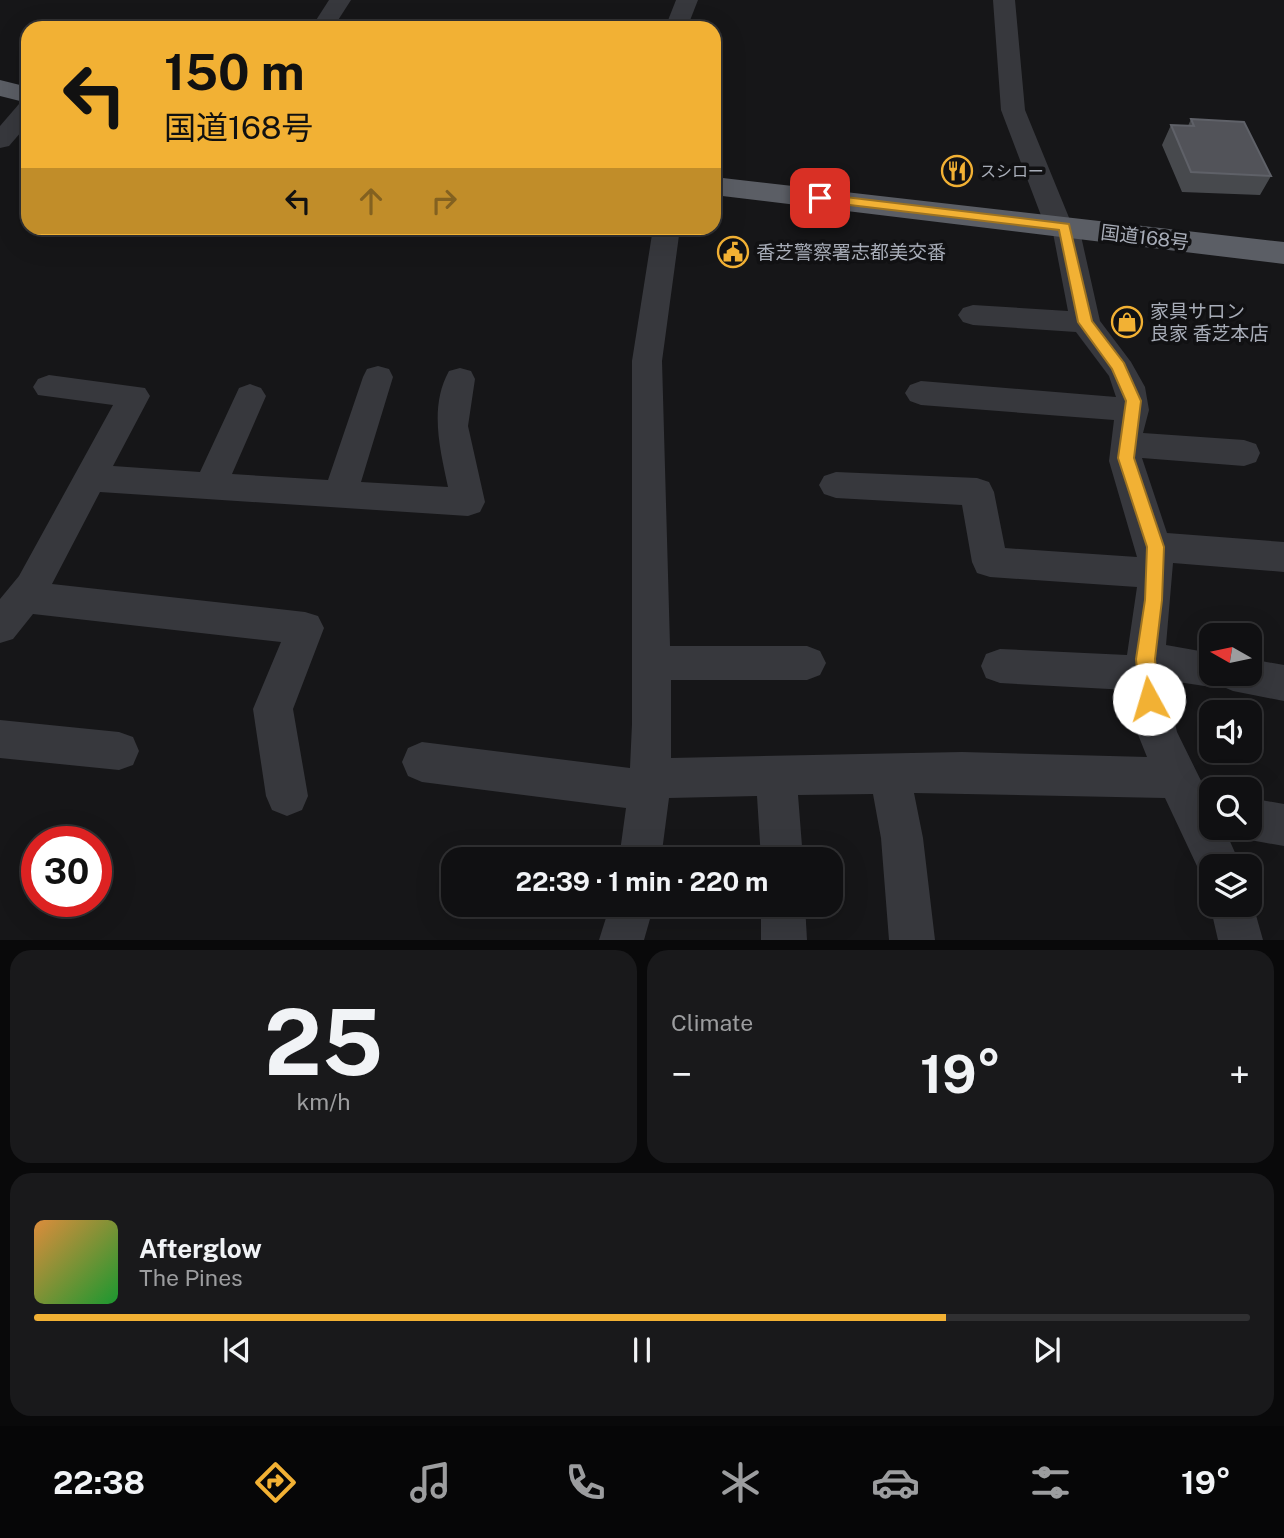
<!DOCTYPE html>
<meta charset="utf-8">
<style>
body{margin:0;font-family:"Public Sans","Noto Sans JP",sans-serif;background:#19191b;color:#f1f3f6;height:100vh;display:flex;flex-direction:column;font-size:26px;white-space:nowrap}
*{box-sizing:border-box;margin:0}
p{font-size:23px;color:#9c9d9f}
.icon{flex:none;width:38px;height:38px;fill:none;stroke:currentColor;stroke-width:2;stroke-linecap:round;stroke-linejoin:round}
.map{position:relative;height:940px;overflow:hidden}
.details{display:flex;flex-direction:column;gap:10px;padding:10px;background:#09090a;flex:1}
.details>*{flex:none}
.banner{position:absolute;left:21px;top:21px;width:700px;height:214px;border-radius:21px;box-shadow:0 7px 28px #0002,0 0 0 2px #303032;background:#f2b134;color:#111;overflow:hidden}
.needle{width:46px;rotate:279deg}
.buttons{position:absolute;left:1199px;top:623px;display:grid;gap:14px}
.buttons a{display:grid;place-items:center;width:63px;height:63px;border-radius:14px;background:#101012;box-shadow:0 7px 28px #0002,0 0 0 2px #303032;font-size:35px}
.speed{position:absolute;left:21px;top:826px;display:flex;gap:14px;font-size:35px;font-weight:700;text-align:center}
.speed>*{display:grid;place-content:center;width:91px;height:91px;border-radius:50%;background:#101012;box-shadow:0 7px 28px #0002,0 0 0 2px #303032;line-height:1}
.speed .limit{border:10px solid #d22;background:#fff;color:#111}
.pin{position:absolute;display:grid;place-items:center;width:60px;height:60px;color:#fff;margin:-30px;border-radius:14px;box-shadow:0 4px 10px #0006}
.me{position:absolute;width:77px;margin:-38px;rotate:354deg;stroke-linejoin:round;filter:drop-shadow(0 0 5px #0008)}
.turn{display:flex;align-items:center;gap:24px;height:147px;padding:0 28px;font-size:32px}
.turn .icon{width:91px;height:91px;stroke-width:2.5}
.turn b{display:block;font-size:49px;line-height:60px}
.lanes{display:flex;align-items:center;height:66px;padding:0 28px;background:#0003;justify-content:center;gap:35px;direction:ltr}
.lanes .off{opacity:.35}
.big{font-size:52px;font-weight:700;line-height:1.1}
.details .tile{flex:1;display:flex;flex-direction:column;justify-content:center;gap:10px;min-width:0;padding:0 24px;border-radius:21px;background:#19191b}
.details .dial{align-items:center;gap:0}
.dial b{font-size:91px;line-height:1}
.song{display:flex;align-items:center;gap:21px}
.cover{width:84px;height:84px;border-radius:10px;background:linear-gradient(135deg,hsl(30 70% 55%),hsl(130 70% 35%))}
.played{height:7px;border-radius:4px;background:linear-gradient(90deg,#f2b134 75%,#303032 75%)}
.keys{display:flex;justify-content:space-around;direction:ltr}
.heat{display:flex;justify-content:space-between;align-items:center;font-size:38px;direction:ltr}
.details .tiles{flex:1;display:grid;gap:10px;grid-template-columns:1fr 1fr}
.tile:last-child{grid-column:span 2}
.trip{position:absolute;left:441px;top:847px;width:402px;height:70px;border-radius:21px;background:#101012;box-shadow:0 7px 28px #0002,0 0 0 2px #303032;font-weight:700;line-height:70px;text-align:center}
.tabs{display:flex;height:112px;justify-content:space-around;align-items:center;background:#060607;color:#9c9d9f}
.tabs .icon{width:49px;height:49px}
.tabs .on{color:#f2b134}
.tabs b{font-size:32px;color:#f1f3f6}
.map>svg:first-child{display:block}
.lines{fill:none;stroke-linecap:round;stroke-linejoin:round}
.minor{fill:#37383d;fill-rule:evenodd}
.trunk{fill:#5b5e65;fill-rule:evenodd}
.wall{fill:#47494d}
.building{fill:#525359;stroke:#5f6168;stroke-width:2}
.route{fill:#f2b134;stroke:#9d7322;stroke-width:2}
.labels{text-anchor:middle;stroke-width:7;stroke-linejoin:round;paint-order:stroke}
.far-poi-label{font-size:16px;fill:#a8adb8;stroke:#111113;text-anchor:start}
.street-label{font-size:19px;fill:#a8adb8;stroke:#111113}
.poi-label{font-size:19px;fill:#a8adb8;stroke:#111113;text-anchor:start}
</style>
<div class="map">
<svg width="1284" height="940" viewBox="0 0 1284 940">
<rect width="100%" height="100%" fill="#161618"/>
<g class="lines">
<g class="minor">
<polygon points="329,0 351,0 333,28 311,28"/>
<polygon points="676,0 698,0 687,28 665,28"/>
<polygon points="993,0 1015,0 1025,110 1070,220 1079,227 1100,321 1131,362 1145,387 1149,410 1143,433 1244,440 1256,444 1260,453 1256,462 1244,466 1142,458 1167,533 1284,542 1284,572 1173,563 1166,645 1211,653 1211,674 1250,674 1250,659 1284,665 1284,701 1233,691 1219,685 1211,687 1165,680 1177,732 1211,801 1211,828 1224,828 1241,866 1211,866 1211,884 1204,881 1165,798 914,793 923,838 935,940 889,940 881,838 873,794 798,795 803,859 761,859 757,796 669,798 661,859 619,859 626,808 422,782 408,776 402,762 408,748 422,742 630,768 632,724 632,361 653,228 680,228 662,361 670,646 807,646 820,651 826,663 820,675 807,680 671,680 671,758 962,752 1147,757 1137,732 1128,690 1000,683 986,678 981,666 986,654 1000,649 1127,655 1137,587 990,577 977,573 972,562 962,505 836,498 824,494 819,485 824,476 836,472 977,478 989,482 994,492 1005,548 1137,557 1109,461 1114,420 921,405 910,401 905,393 910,385 921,381 1116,397 1109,376 1076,332 973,325 963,322 958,315 963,308 973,305 1068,311 1053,233 1045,226 1001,110"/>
<polygon points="28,102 28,124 9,146 0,148 0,126 19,104"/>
<path d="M378 366 389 369 393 377 361 482 448 487C440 449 429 407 449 371L460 368 471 371 475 379 468 426 485 502 480 512 468 516 100 492 52 584 305 612 318 616 324 628 293 709 308 796 302 810 287 816 272 810 266 796 253 709 281 642 33 614 13 639 0 643V599L19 576 113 405 38 395 33 387 38 379 49 375 145 388 150 396 113 466 200 472 239 388 250 384 261 388 266 396 232 474 328 480 363 377 367 369Z"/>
<polygon points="0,720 119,732 133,737 139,751 133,765 119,770 0,758"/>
<polygon points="1250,798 1284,804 1284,846 1250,840 1235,834 1233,828 1250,828"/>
<polygon points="1250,894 1263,940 1218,940 1210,905 1211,902 1211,905 1250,905"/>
<polygon points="610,905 654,905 644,940 599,940"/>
<polygon points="761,905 805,905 807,940 761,940"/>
</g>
<g class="trunk">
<polygon points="0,80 28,87 28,103 0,96"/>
<polygon points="714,177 1284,242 1284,264 714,195"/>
</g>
</g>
<polygon class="wall" points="1191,119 1271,176 1260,195 1182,192 1162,145 1171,125 1188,126"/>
<polygon class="building" points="1191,119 1244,122 1271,176 1191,172 1171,125 1194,126"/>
<polygon class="route" points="820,194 1069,224 1092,321 1124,363 1141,401 1134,458 1164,547 1162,600 1155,659 1159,699 1156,705 1149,708 1143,705 1140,699 1136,659 1145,600 1147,547 1118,458 1126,401 1112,369 1078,322 1059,230 816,201 814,198"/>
<defs>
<g id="restaurant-ring" transform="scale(1.575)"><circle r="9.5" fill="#111113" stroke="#f2b134" stroke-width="1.5"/><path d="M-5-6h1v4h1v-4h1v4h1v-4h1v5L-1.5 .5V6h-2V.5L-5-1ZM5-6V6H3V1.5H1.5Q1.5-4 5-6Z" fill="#f2b134"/></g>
<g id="civic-ring" transform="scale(1.575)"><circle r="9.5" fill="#111113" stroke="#f2b134" stroke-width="1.5"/><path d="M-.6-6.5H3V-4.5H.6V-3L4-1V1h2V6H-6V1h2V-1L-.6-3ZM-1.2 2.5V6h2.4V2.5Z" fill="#f2b134"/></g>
<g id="shop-ring" transform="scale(1.575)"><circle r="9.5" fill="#111113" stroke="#f2b134" stroke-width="1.5"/><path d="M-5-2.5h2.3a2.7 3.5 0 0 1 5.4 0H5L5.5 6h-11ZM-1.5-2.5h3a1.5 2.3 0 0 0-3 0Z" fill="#f2b134"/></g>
</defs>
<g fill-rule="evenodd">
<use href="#restaurant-ring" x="957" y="171"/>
<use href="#civic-ring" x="733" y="252"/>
<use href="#shop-ring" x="1127" y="322"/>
</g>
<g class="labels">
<g class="far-poi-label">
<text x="980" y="177">スシロー</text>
</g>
<g class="street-label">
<text transform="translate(1145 237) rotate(7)" y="7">国道168号</text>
</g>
<g class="poi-label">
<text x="756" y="259">香芝警察署志都美交番</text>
<text x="1150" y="318">家具サロン<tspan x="1150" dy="22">良家 香芝本店</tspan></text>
</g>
</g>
</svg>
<div class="buttons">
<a><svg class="needle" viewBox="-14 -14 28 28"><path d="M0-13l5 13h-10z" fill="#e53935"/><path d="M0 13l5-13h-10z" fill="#9c9d9f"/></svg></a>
<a><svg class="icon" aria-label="sound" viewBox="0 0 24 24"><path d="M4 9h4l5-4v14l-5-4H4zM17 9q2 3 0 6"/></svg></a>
<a><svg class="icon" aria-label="search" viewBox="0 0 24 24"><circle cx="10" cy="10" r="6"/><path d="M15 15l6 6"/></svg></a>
<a><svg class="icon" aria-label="layers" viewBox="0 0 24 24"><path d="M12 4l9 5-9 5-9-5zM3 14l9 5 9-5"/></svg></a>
</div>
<div class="speed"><div class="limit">30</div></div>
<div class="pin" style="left:820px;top:198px;background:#d93025"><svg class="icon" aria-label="arrive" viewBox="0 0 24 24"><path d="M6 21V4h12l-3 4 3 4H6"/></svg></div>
<svg class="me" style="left:1149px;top:699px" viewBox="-20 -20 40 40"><circle r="19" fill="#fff"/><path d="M0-13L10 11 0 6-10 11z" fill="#f2b134"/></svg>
<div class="trip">22:39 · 1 min · 220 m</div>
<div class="banner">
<div class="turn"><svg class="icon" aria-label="left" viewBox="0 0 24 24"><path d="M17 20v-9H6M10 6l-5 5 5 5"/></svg><div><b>150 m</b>国道168号</div></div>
<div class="lanes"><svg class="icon" aria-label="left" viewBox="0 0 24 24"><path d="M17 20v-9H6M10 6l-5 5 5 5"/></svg><svg class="icon off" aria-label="ahead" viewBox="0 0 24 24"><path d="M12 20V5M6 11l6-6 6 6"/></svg><svg class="icon off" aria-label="right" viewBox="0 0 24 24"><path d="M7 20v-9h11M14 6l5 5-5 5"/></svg></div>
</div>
</div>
<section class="details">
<div class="tiles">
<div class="tile dial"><b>25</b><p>km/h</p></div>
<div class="tile"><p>Climate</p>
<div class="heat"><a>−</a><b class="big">19°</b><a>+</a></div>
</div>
<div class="tile">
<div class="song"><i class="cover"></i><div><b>Afterglow</b><p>The Pines</p></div></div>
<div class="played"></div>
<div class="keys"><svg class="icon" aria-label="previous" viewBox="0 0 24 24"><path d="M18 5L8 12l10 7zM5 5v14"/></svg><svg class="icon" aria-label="pause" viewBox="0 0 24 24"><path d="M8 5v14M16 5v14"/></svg><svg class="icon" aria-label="next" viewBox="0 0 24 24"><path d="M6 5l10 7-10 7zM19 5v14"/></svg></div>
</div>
</div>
</section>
<nav class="tabs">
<b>22:38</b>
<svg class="icon on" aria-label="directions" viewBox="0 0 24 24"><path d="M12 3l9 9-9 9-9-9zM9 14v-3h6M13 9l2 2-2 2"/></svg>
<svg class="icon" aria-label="music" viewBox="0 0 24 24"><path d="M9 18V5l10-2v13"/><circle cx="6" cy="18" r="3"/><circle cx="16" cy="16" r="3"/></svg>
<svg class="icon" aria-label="phone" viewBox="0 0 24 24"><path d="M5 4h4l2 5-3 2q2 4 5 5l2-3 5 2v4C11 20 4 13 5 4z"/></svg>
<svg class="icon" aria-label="climate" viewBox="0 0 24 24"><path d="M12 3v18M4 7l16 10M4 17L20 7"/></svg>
<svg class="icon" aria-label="car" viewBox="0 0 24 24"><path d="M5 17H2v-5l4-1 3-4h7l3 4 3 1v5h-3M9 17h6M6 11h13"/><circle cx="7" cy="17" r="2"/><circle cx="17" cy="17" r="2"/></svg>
<svg class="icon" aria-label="filters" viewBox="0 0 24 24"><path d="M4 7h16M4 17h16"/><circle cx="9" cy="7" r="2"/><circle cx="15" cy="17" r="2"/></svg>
<b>19°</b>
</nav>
